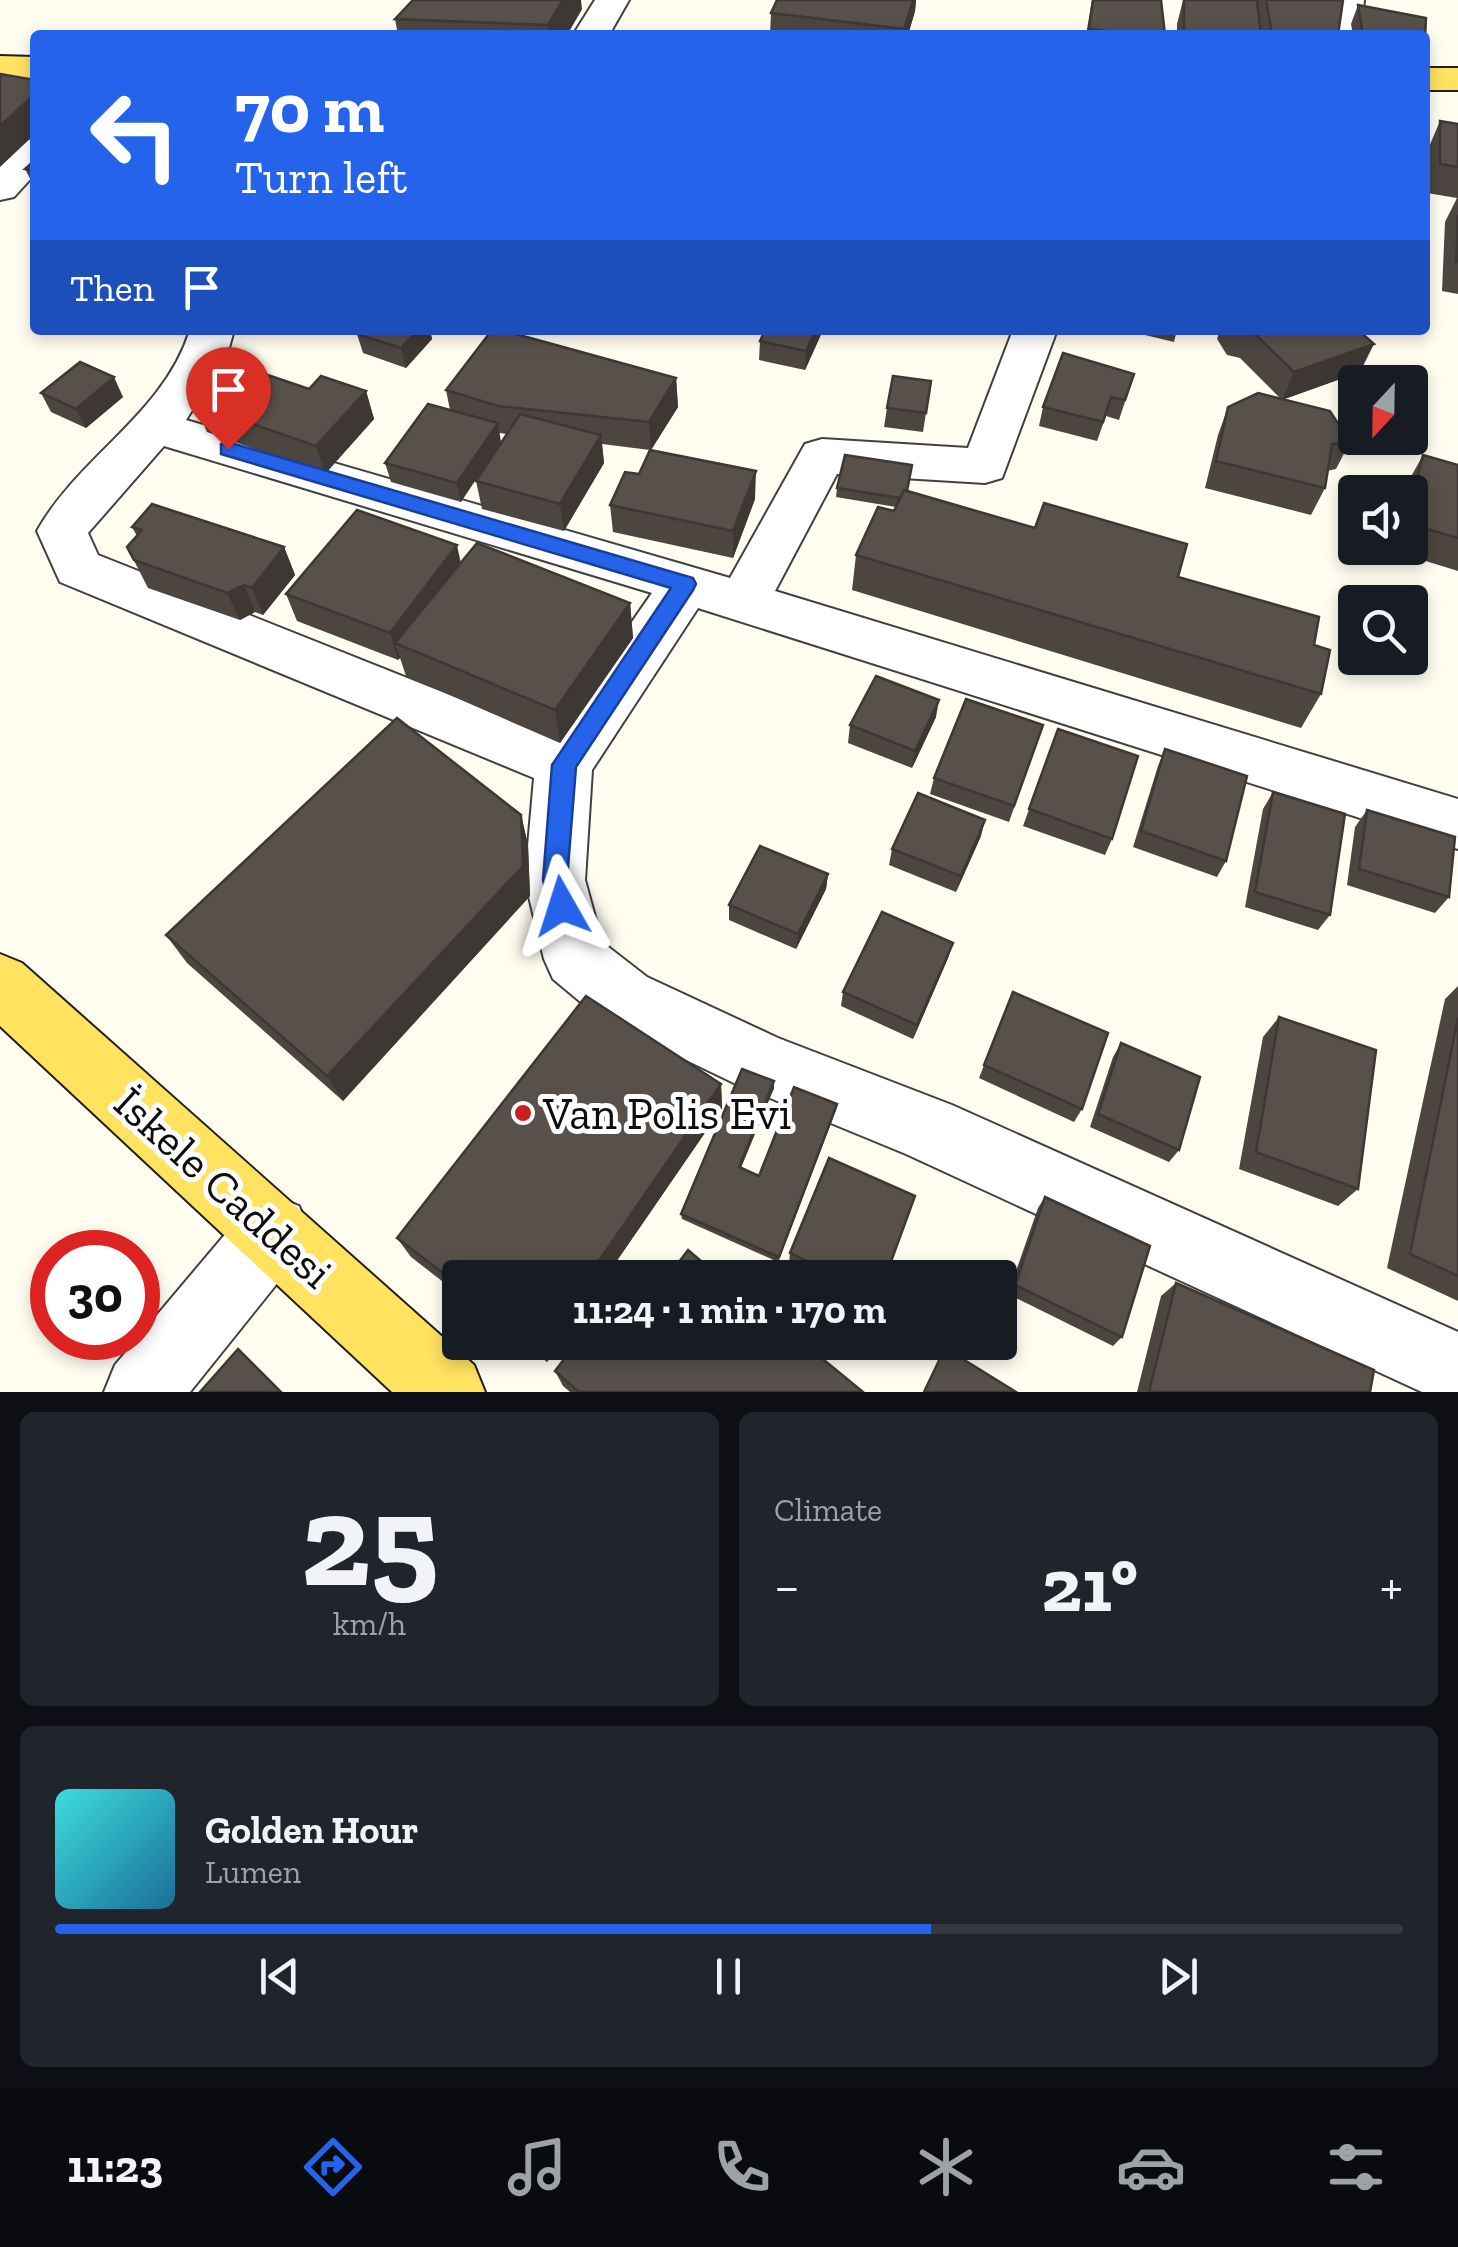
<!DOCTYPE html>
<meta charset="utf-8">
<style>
body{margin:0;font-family:"Zilla Slab",serif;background:#20242c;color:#f1f3f6;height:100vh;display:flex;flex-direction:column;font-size:38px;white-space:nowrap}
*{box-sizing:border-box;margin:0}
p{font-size:32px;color:#9ea1a6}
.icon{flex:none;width:55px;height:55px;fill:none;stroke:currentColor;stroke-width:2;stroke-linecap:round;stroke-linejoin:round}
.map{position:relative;height:1392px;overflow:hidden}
.drawer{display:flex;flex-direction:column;gap:20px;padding:20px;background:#0d0f14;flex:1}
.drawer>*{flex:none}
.top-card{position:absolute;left:30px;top:30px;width:1400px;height:305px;border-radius:10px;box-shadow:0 5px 15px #0003;background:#2563eb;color:#fff;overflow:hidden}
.needle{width:65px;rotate:202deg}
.buttons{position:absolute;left:1338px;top:365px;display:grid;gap:20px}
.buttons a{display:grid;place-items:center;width:90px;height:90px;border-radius:10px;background:#171b24;box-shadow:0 5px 15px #0003;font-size:50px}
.speed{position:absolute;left:30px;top:1230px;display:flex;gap:20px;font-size:50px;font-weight:700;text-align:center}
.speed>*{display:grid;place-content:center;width:130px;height:130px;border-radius:50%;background:#171b24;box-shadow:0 5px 15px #0003;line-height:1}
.speed .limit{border:15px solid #d22;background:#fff;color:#111}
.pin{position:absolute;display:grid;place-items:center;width:85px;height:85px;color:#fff;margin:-102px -42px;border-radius:50% 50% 50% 0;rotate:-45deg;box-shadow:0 0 10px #0007}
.pin .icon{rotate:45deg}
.me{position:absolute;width:110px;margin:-55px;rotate:354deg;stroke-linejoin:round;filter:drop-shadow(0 0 8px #0008)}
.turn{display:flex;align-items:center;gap:35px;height:210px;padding:0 40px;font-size:45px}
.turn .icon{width:130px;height:130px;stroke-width:2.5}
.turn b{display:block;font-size:70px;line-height:85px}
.then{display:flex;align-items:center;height:95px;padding:0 40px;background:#0003;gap:20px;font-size:38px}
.big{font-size:75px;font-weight:700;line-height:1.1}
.drawer .tile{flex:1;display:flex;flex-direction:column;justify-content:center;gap:15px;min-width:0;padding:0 35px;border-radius:15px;background:#20242c}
.drawer .dial{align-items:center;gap:0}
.dial b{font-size:130px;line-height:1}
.song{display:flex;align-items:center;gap:30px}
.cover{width:120px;height:120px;border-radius:15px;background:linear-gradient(135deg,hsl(180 70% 55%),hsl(200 70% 35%))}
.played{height:10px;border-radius:5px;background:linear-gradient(90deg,#2563eb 65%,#363941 65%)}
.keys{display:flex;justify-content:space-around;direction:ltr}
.heat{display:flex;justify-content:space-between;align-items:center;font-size:55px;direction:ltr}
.drawer .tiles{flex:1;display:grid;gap:20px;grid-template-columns:1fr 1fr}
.tile:last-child{grid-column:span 2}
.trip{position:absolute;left:442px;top:1260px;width:575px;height:100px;border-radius:10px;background:#171b24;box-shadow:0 5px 15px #0003;font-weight:700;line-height:100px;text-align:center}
.tab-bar{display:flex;height:160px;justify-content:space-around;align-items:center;background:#090b0e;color:#9ea1a6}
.tab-bar .icon{width:70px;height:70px}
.tab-bar .active{color:#2563eb}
.tab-bar b{font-size:45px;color:#f1f3f6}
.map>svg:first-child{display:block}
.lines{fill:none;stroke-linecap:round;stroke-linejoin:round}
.minor-casing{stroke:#414141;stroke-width:4}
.major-casing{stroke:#1f1f1f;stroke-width:4}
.minor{fill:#fff;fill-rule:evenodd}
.major{fill:#ffe260;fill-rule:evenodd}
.wall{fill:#4c4540}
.shaded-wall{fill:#3e3834}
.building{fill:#58504a;stroke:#3e3834;stroke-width:2.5}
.route{fill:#2563eb;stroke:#184099;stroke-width:2.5}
.poi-dot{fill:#c8201d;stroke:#fff;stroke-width:4}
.labels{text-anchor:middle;stroke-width:10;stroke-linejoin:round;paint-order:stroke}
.near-poi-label{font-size:45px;fill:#0e0e0e;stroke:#fff;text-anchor:start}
.near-street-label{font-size:45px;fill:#0e0e0e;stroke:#fff}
</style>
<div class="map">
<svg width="1458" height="1392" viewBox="0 0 1458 1392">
<rect width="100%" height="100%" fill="#fffdf0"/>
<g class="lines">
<g class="minor-casing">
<g id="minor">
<polygon points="595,0 629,0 609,35 573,35"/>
<polygon points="1330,0 1364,0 1361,35 1325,35"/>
<polygon points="35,138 35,174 14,197 0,200 0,164 21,142"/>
<path d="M190 330H234L227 355 186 420 730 578 805 444 822 439 968 448 1013 330H1057L1002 478 985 483 837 474 775 591 1458 799V849L698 608 592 770 585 880 602 942 647 977 778 1038 952 1105 1458 1332V1392H1422L906 1154 736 1084 601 1019 553 979 544 959 525 880 534 778 60 582 37 531C79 456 164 414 190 330ZM164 446 652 593 553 736 98 555 88 533Z"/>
<polygon points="274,1196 299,1206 309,1231 299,1256 190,1392 104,1392 115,1365 249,1206"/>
</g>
</g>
<g class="major-casing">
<g id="major">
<polygon points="0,56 35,57 35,79 0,78"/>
<rect x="1425" y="68" width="33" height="22"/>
<polygon points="0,954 22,963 474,1365 485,1392 392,1392 0,1026"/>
</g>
</g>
<use href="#minor" class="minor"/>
<use href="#major" class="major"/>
</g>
<g class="wall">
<polygon points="777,0 916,0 915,11 908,35 770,35 771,13"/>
<polygon points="1092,0 1161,0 1165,35 1086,35"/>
<polygon points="1183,0 1343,0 1338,35 1177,35 1177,24"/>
<polygon points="1358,5 1425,35 1353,35 1351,24"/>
<polygon points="582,9 567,35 398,35 395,19"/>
<polygon points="1440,121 1458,124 1458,294 1442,291 1445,222 1457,198 1427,193 1428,149"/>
<polygon points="35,160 35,188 25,169"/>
<polygon points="361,330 430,330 432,339 406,368 363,353 357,334"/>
<polygon points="823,330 805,370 759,360 760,341"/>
<polygon points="1124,330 1177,330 1174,342"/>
<polygon points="1220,330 1358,330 1360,372 1284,399 1350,442 1336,469 1327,471 1325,488 1311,515 1205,488 1218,435 1228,407 1280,398 1240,358 1227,355 1217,339"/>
<polygon points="1134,374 1119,420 1106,416 1097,441 1039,426 1043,407"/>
<polygon points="676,378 678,407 651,450 755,499 733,558 613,532 610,505 639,474 650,450 602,444 604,463 564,531 482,509 476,481 507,434 499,433 461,502 391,482 385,463 450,410 446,390"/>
<polygon points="931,381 923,432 884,427 887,408"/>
<polygon points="309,389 366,391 374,419 325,474 207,432 195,404"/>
<polygon points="41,393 123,397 86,428 51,412"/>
<polygon points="1423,455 1458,465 1458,571 1390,550 1391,548 1410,548 1410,492 1405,492 1408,482"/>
<polygon points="837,488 907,491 1178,577 1314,645 1321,694 1301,728 852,590 856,555 894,511 896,507 836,497"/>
<polygon points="132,527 284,547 295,575 263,615 255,612 240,620 148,588 127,547 137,536"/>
<polygon points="461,562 630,603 633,638 560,743 406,676 400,658 398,660 297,621 286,594"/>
<polygon points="936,717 912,768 848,743 850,725"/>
<polygon points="1043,725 1009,822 930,794 934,778"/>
<polygon points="1058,729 1112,839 1105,855 1023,826"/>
<polygon points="1165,749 1226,861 1217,877 1133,847 1158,766"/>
<polygon points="1273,792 1330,915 1318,930 1245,907 1263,809"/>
<polygon points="1367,810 1449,897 1435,913 1347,885 1355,827"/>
<polygon points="521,815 528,845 530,896 343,1101 187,963 166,935"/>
<polygon points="981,836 956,892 889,865 892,849"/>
<polygon points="828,874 826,889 796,949 729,920 729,905"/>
<polygon points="953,943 948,958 913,1039 841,1006 843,992"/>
<polygon points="1458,986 1458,1301 1387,1268 1445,999"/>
<polygon points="1013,992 1082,1109 1074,1122 979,1078"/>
<polygon points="1279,1017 1358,1189 1338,1206 1239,1169 1263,1037"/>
<polygon points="1121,1043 1179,1150 1169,1162 1090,1127 1113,1057"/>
<polygon points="774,1081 774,1088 741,1168 759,1176 836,1110 778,1262 682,1219 681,1214"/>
<polygon points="721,1084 722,1108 605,1278 460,1278 460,1295 411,1257 397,1238"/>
<polygon points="1045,1197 1122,1337 1113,1346 1008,1294 1038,1208"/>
<polygon points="790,1253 885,1278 820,1278 789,1263"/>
<polygon points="1176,1283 1370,1392 1137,1392 1161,1296"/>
<polygon points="522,1342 560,1342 547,1362"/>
<polygon points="555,1371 863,1392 570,1392 563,1386"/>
</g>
<g class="shaded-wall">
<polygon points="563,0 581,0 582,9 567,35 549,35 548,25"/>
<polygon points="913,0 916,0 915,11 908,35 903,35"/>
<polygon points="35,94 35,134 0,167 0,126"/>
<polygon points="418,330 430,330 432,339 406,368 401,348"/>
<polygon points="816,330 823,330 805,370 806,351"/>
<polygon points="1374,344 1360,372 1282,400 1294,372"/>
<polygon points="114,377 123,397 86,428 76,409"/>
<polygon points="676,378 678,407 651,450 649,422"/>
<polygon points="366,391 374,419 325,474 316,446"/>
<polygon points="498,423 501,442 461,502 457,483"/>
<polygon points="601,435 604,463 564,531 560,504"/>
<polygon points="756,471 755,499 733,558 733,531"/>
<polygon points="457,545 463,573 395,643 400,658 398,660 390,633"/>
<polygon points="284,547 295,575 263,615 252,588"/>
<polygon points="244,585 255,612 240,620 227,593"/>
<polygon points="630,603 633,638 560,743 555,710"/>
<polygon points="939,700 936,717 912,768 915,751"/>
<polygon points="521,815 528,845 530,896 343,1101 327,1076"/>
<polygon points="985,820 981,836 956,892 961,876"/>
<polygon points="828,874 826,889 796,949 798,934"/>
<polygon points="953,943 948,958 913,1039 917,1025"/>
<polygon points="774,1081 774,1088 738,1173 739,1167"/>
<polygon points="721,1084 722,1108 605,1278 587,1278"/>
<polygon points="837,1104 836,1110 778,1262 779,1257"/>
<polygon points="542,1342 560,1342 547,1362 539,1346"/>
</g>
<g class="building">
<polygon points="413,0 563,0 548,25 395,19"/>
<polygon points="777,0 913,0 904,29 771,13"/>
<polygon points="1093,0 1161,0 1165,35 1139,35 1089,29"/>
<polygon points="1184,0 1257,0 1261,35 1184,35"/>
<polygon points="1266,0 1343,0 1338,35 1272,35"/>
<polygon points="1358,5 1426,18 1425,37 1425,35 1363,35"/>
<polygon points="0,74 35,80 35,94 0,126"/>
<polygon points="1440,121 1458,124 1458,167 1440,164"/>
<polygon points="35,160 35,171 25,169"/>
<polygon points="1458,215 1458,262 1456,262"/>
<polygon points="361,330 418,330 401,348 357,334"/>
<polygon points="492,330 501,330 676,378 649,422 498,406 446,390"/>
<polygon points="765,330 816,330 806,351 760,341"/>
<polygon points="1251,330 1358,330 1374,344 1294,372"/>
<polygon points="1063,353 1134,374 1125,400 1111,397 1103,422 1043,407"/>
<polygon points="80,362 114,377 76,409 41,393"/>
<polygon points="235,364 309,389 321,376 366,391 316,446 195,404"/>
<polygon points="893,376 931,381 926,413 887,408"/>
<polygon points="1258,393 1330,411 1350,442 1332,444 1325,488 1216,461 1228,407"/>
<polygon points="428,404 498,423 457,483 385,463"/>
<polygon points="520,414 601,435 560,504 476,481"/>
<polygon points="650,450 756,471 733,531 610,505 625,472 639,474"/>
<polygon points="845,455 912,465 907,491 904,490 900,498 837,488"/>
<polygon points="1423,455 1458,465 1458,538 1410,524 1410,507"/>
<polygon points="904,490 1035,528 1044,503 1187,544 1178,577 1319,617 1314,645 1330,650 1321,694 856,555 878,507 894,511"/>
<polygon points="152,504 284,547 252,588 244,585 227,593 134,560 127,547 142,530 132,527"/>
<polygon points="357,510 457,545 390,633 286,594"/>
<polygon points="477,543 630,603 555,710 395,643"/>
<polygon points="876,676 939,700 915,751 850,725"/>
<polygon points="966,699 1043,725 1014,806 934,778"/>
<polygon points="397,718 521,815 523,866 327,1076 166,935"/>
<polygon points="1058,729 1138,756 1112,839 1029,809"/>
<polygon points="1165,749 1247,776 1226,861 1141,831"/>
<polygon points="1273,792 1345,814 1330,915 1255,892"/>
<polygon points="918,793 985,820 961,876 892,849"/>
<polygon points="1367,810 1455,837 1449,897 1359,869"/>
<polygon points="760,846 828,874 798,934 729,905"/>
<polygon points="882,912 953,943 917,1025 843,992"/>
<polygon points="1013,992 1108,1033 1082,1109 984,1065"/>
<polygon points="586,996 721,1084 587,1278 460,1278 460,1286 397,1238"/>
<polygon points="1279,1017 1376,1050 1358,1189 1256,1152"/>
<polygon points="1458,1018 1458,1276 1410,1254"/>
<polygon points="1121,1043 1200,1077 1179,1150 1098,1114"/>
<polygon points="742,1069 774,1081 739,1167 759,1176 794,1087 837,1104 779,1257 681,1214"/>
<polygon points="829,1158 915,1196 885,1278 843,1278 790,1253"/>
<polygon points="1045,1197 1150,1246 1122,1337 1015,1285"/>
<polygon points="688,1250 721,1278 667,1278"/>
<polygon points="1176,1283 1374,1370 1370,1392 1149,1392"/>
<polygon points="577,1342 802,1342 863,1392 579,1392 555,1371"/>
<polygon points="945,1348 1016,1392 924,1392"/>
<polygon points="238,1349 281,1392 200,1392"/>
</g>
<polygon class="route" points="228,442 693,578 696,584 693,590 576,767 567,880 574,906 571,915 562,918 553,915 543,880 552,765 671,588 221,454 221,444"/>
<circle class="poi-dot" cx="523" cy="1113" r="10"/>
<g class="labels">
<g class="near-poi-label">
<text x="543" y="1129">Van Polis Evi</text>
</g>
<g class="near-street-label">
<text transform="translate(224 1187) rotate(42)" y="16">İskele Caddesi</text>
</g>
</g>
</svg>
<div class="buttons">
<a><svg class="needle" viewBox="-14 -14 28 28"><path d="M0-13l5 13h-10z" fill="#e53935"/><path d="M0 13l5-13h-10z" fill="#9ea1a6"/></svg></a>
<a><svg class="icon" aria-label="sound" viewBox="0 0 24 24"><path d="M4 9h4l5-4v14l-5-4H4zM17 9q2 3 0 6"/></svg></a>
<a><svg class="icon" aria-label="search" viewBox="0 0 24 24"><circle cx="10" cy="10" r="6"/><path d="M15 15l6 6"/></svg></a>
</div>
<div class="speed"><div class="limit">30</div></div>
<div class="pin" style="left:228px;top:449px;background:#d93025"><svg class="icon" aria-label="arrive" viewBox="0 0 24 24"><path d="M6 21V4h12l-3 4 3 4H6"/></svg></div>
<svg class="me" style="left:562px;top:906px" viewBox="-20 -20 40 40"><path d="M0-17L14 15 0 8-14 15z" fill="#2563eb" stroke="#fff" stroke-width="4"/></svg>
<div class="trip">11:24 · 1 min · 170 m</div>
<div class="top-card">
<div class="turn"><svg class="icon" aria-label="left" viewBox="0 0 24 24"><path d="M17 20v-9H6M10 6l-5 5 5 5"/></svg><div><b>70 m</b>Turn left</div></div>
<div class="then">Then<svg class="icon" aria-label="arrive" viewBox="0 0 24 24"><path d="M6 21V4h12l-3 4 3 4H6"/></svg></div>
</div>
</div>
<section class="drawer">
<div class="tiles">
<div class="tile dial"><b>25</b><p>km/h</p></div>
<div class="tile"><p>Climate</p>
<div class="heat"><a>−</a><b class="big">21°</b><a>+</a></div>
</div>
<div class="tile">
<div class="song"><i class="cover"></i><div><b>Golden Hour</b><p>Lumen</p></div></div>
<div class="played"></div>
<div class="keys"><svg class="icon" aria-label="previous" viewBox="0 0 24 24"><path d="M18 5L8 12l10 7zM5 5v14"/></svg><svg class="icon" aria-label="pause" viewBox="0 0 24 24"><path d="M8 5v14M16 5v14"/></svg><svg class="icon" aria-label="next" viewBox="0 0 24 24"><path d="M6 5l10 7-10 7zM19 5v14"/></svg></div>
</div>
</div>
</section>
<nav class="tab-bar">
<b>11:23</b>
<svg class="icon active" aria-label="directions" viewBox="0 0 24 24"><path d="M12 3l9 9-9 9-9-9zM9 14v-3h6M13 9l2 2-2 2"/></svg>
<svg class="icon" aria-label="music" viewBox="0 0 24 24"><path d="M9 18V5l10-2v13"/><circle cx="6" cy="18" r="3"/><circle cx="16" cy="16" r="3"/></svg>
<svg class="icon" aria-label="phone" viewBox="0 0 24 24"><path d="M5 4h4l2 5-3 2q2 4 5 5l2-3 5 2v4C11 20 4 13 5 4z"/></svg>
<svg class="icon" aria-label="climate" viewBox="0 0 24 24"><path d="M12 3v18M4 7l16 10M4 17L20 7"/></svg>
<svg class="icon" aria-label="car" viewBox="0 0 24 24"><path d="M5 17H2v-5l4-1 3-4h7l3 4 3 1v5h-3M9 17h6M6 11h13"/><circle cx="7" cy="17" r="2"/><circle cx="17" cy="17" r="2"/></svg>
<svg class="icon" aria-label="filters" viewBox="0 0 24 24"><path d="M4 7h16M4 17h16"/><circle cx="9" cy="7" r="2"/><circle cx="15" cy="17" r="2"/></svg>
</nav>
